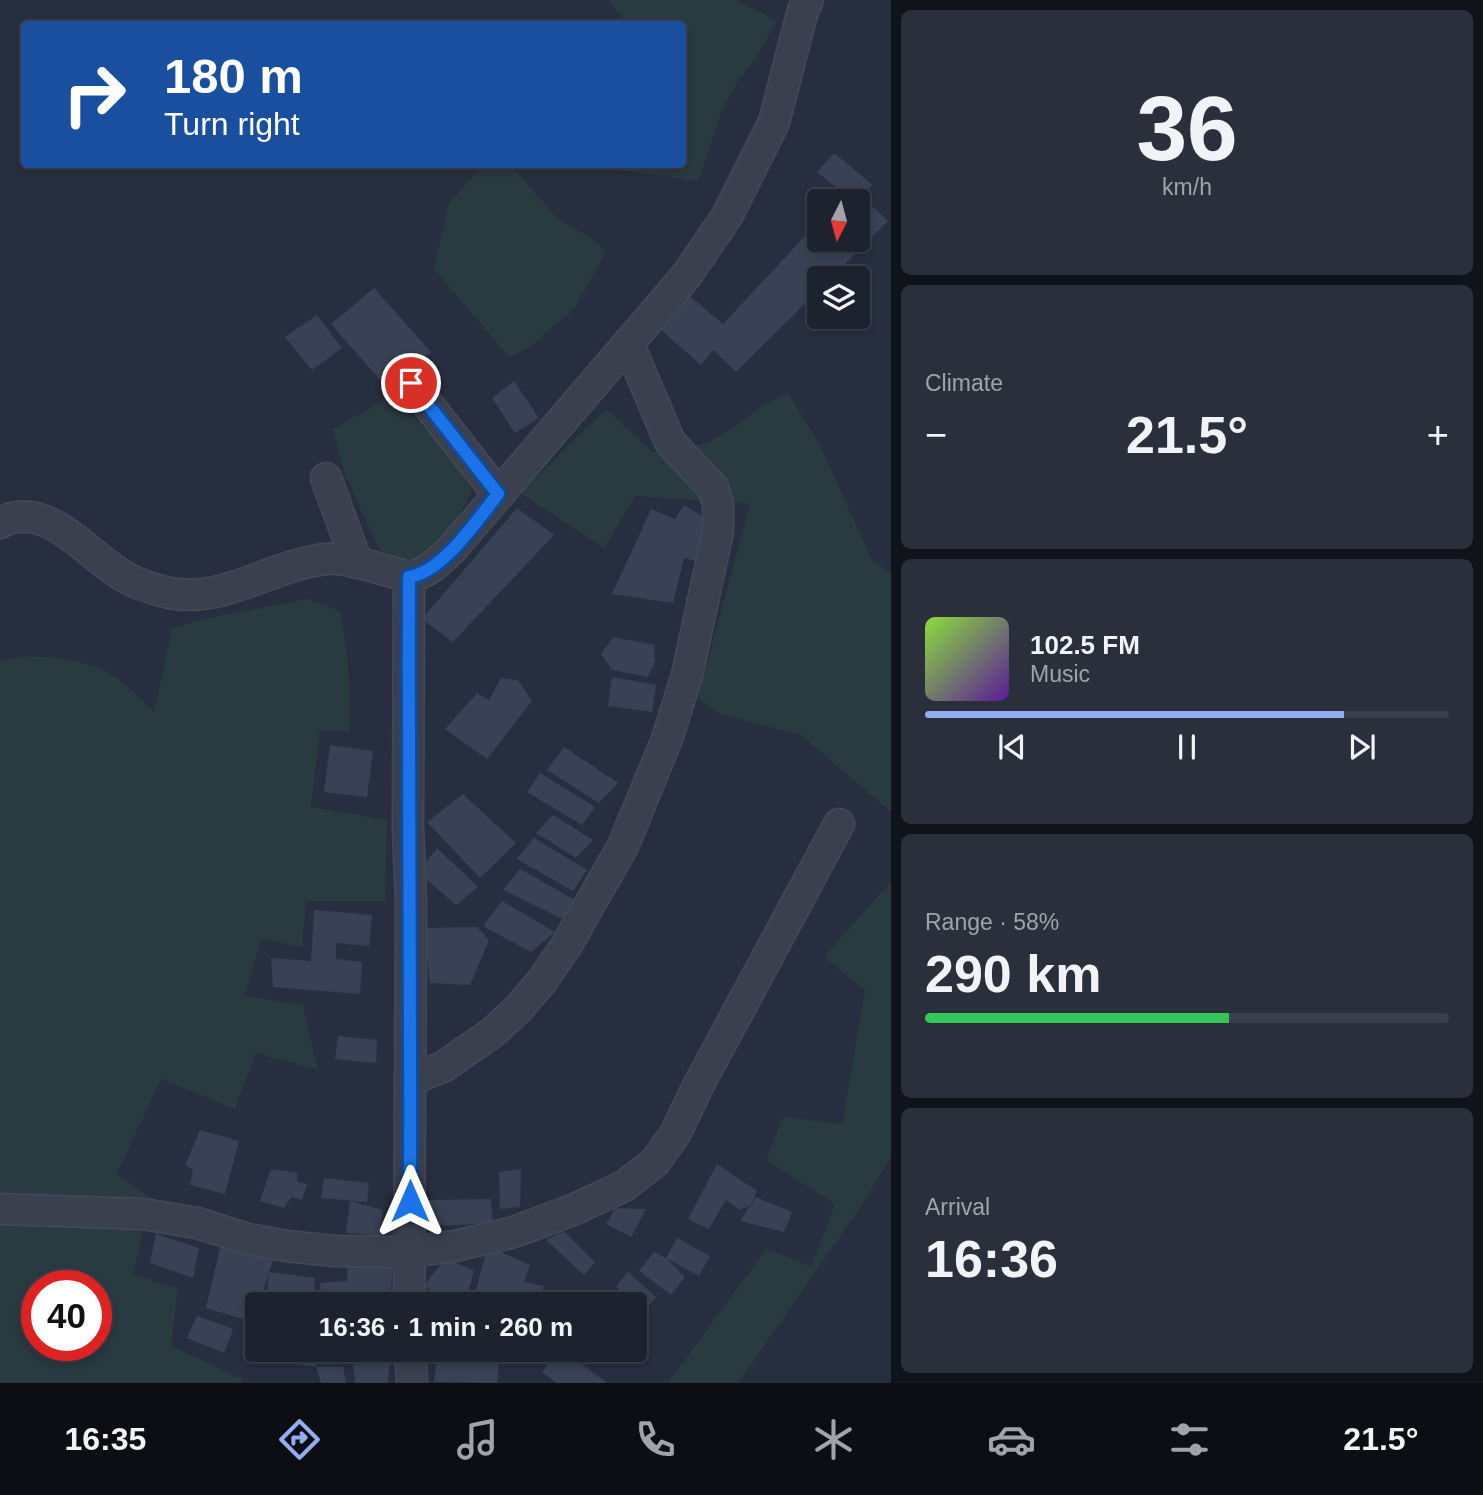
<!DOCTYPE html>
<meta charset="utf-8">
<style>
body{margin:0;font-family:Arial,sans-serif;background:#2a2f3b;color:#f1f3f6;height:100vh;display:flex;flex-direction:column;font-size:26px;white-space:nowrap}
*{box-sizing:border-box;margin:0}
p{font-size:23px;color:#a0a4aa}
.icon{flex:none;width:38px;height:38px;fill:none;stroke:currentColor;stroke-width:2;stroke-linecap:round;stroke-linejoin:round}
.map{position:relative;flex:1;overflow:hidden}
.sheet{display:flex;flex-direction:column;gap:10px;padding:10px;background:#10131a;width:592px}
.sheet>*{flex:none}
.hud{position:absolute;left:21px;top:21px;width:665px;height:147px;border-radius:7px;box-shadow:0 4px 10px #0003,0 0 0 2px #3b3f4b;background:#1a4fa0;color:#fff;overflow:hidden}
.needle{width:46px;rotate:186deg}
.fabs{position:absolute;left:807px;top:189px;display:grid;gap:14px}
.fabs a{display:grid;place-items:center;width:63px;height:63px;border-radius:7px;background:#1d222f;box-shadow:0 4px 10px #0003,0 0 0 2px #3b3f4b;font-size:35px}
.speed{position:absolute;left:21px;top:1270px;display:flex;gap:14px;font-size:35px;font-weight:700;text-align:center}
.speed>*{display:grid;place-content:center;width:91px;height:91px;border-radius:50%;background:#1d222f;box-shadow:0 4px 10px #0003,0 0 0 2px #3b3f4b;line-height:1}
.speed .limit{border:10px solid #d22;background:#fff;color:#111}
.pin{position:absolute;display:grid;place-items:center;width:60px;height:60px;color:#fff;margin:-30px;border:4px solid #fff;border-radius:50%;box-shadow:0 2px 7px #0007}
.me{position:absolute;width:77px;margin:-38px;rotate:0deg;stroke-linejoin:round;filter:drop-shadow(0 0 5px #0008)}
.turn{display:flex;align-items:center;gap:24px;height:147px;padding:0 28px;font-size:32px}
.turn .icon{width:91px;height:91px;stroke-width:2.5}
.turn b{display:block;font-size:49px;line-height:60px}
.big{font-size:52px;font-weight:700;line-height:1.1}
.sheet .tile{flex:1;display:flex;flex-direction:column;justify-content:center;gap:10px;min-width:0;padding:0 24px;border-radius:10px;background:#2a2f3b}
.sheet .dial{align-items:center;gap:0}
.dial b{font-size:91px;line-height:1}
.song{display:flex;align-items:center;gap:21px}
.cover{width:84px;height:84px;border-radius:10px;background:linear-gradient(135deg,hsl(90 70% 55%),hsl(270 70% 35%))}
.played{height:7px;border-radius:4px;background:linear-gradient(90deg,#94acf2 80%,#3b3f4b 80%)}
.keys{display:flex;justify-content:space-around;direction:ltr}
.heat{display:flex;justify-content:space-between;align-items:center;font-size:38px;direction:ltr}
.charge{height:10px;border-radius:5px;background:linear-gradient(90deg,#34c759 58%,#3b3f4b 0)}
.trip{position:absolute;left:245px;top:1292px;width:402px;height:70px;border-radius:7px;background:#1d222f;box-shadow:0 4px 10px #0003,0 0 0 2px #3b3f4b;font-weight:700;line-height:70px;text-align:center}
.tab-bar{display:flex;height:112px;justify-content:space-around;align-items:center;background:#0c0e13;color:#a0a4aa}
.tab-bar .icon{width:49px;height:49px}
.tab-bar .active{color:#94acf2}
.tab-bar b{font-size:32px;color:#f1f3f6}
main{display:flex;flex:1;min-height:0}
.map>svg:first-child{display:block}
.green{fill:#293a40;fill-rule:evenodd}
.building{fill:#394254}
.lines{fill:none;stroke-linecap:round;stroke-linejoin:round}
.minor-casing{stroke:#444958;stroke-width:33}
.minor{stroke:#3b404f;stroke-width:30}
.route-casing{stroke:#114b97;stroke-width:18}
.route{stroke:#1a73e8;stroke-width:12}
</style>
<main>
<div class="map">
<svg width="892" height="1383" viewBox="0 0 892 1383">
<rect width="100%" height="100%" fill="#272e3f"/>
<g class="green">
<path d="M608 0H736L777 21 755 59 736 84 721 112 698 181C664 177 633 170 599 169L597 165 682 164V24H627Z"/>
<polygon points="483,165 511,165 557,218 591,238 606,252 574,309 527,349 509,357 434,269 449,203"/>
<polygon points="788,393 820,445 872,560 891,574 891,812 801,735 717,713 698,697 750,504 635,496 604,548 520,493 606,409 653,452 707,443 739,424 760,407"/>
<path d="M384 400 407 410 448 453 472 491C457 518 440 563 402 559 395 558 387 555 381 553L345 475 333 429Z"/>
<path d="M308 599 340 611C349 651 350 691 350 732L320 730 311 807 387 820 385 901H306L302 947 262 939 244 996 303 1005 318 1070 256 1053 235 1109 161 1079 117 1174 151 1198 133 1274 178 1289 171 1346 242 1379V1383H0V662C25 651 78 658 103 670 122 679 139 698 154 712L172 628 212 617ZM37 1286H96V1346H37Z"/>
<polygon points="891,881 891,1156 862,1205 738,1383 668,1383 766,1249 811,1266 835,1204 766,1160 783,1117 842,1124 865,990 824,957"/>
</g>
<g class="building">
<polygon points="834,153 873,185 861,196 888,221 831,278 819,278 819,290 736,372 713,350 701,365 660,329 688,295 723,324 819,221 819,240 858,240 858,201 837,201 844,194 817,172"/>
<polygon points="374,288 431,352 387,388 331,324"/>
<polygon points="317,315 342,348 312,370 285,337"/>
<polygon points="514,381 539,418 515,433 492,398"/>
<polygon points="684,505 704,517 700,562 684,558 673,603 612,594 651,509 675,519"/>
<polygon points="517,508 554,535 453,642 422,619"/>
<polygon points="613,637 654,645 655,662 648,677 612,670 601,654"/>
<polygon points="612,677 656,685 652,712 608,706"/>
<polygon points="501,678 518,680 532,701 487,759 445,729 477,693 489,700"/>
<polygon points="330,745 373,751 367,797 324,792"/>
<polygon points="564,747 618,783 599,803 547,770"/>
<polygon points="540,773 595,807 582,825 527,792"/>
<polygon points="463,794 516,843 480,878 427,822"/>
<polygon points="553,815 593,840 576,858 536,833"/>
<polygon points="534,838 587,870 573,891 517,859"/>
<polygon points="437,848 478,887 456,905 418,872"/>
<polygon points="520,869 577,901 563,919 503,890"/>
<polygon points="502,901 555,932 531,952 483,926"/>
<polygon points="314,910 372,915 369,946 336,943 336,959 362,962 360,994 273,987 271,958 311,961"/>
<polygon points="477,927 489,940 470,985 430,983 423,928"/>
<polygon points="338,1036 377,1040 376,1063 335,1059"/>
<polygon points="200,1130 239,1141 225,1194 190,1185 193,1170 185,1165"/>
<polygon points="717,1164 757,1191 750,1206 740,1210 726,1200 709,1229 688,1219"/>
<polygon points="271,1169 297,1173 297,1182 307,1184 302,1200 291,1197 284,1208 260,1201"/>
<polygon points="521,1169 520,1207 500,1209 499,1172"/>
<polygon points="324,1178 369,1183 367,1202 321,1198"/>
<polygon points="756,1197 792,1212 784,1232 740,1221"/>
<polygon points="491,1199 493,1223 432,1226 429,1200"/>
<polygon points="350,1201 383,1210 380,1235 346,1233"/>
<polygon points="615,1208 646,1209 631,1237 606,1224"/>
<polygon points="564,1231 595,1262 584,1275 546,1240"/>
<polygon points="156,1234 199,1248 193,1278 150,1263"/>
<polygon points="677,1238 710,1256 699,1276 666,1258"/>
<polygon points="221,1244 273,1260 253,1322 206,1308"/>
<polygon points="488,1246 530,1265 524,1282 544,1286 538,1304 472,1304"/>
<polygon points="654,1252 666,1258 685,1277 671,1295 639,1271"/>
<polygon points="446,1258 474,1271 465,1304 455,1304 423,1286"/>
<polygon points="348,1261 393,1264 390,1304 322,1304 320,1283 347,1281"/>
<polygon points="269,1272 315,1278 313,1304 266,1304"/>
<polygon points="628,1272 656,1297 644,1311 616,1287"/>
<polygon points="584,1289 600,1298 595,1304 567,1304"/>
<polygon points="197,1316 233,1329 224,1353 187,1338"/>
<polygon points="244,1335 257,1336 257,1349 275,1349 275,1361 243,1359"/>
<polygon points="282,1349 314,1349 316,1367 289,1363"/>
<polygon points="520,1349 547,1349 537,1362"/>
<polygon points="560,1349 561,1349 607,1383 557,1383 542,1372"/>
<polygon points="603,1349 625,1349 614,1359"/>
<polygon points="437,1357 499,1364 497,1383 434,1382"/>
<polygon points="390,1358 388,1383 355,1383 353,1365"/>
<polygon points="316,1367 343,1367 346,1383 321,1383"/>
</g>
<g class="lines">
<g class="minor-casing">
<g id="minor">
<polyline points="411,383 498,494"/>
<polyline points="326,478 357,563"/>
<path d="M0 523C45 498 86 553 120 574 134 583 149 588 165 592 220 606 271 565 326 559 348 557 386 571 409 577"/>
<polyline points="410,1080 443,1067 492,1033 518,1009 542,981 566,946 623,846 667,739 687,675 718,531 718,504 713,488 670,442 628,343"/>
<polyline points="0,1209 143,1214 197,1223 248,1239 287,1246 334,1251 410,1252 455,1246 514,1232 575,1209 624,1186 655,1162 675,1134 698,1086 839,824"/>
<path d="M409 1304 411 902 408 828 409 577C427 574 438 562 451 550L686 276 727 216 774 122 803 10 808 0"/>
<polyline points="410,1349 412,1383"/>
</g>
</g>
<use href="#minor" class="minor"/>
</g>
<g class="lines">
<g class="route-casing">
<path id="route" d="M410 1201C411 993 408 785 409 577 443 572 477 520 498 494L411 383"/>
</g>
<use href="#route" class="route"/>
</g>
</svg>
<div class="fabs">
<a><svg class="needle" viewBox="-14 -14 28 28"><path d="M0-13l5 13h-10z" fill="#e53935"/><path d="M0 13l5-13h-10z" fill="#a0a4aa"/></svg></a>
<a><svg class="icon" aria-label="layers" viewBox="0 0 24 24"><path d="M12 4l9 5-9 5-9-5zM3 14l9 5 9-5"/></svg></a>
</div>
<div class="speed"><div class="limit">40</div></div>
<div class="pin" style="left:411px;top:383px;background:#d93025"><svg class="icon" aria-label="arrive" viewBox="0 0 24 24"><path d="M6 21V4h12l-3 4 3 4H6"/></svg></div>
<svg class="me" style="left:410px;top:1201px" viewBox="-20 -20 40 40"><path d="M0-17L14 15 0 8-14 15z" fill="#1a73e8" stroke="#fff" stroke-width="4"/></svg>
<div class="trip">16:36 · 1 min · 260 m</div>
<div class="hud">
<div class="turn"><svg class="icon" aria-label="right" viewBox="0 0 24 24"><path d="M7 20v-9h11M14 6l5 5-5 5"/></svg><div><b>180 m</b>Turn right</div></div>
</div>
</div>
<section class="sheet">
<div class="tile dial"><b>36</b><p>km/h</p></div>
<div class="tile"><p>Climate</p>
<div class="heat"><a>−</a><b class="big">21.5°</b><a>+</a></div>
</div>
<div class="tile">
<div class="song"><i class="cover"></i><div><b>102.5 FM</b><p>Music</p></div></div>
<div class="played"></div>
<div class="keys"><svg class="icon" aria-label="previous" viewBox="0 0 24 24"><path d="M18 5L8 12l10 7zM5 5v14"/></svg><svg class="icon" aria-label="pause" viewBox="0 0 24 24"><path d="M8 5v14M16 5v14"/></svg><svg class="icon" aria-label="next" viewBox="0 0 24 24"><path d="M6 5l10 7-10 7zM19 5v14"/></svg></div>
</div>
<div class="tile"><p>Range · 58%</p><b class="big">290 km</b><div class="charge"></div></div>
<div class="tile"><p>Arrival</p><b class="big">16:36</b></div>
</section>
</main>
<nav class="tab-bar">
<b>16:35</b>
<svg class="icon active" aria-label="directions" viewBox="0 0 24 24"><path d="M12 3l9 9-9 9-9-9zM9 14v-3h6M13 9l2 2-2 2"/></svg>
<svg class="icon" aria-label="music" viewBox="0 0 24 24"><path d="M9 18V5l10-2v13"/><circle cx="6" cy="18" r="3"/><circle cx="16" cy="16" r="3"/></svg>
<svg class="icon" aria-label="phone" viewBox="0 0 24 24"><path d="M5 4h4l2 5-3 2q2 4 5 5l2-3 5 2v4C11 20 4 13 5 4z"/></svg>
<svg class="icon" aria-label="climate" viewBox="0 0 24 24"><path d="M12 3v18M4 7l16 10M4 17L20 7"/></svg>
<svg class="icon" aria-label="car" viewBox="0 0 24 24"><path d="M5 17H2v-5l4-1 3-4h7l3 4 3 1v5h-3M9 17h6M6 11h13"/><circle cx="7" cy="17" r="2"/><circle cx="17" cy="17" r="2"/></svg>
<svg class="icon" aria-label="filters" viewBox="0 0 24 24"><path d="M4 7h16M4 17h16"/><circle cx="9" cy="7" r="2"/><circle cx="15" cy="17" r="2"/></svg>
<b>21.5°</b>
</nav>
